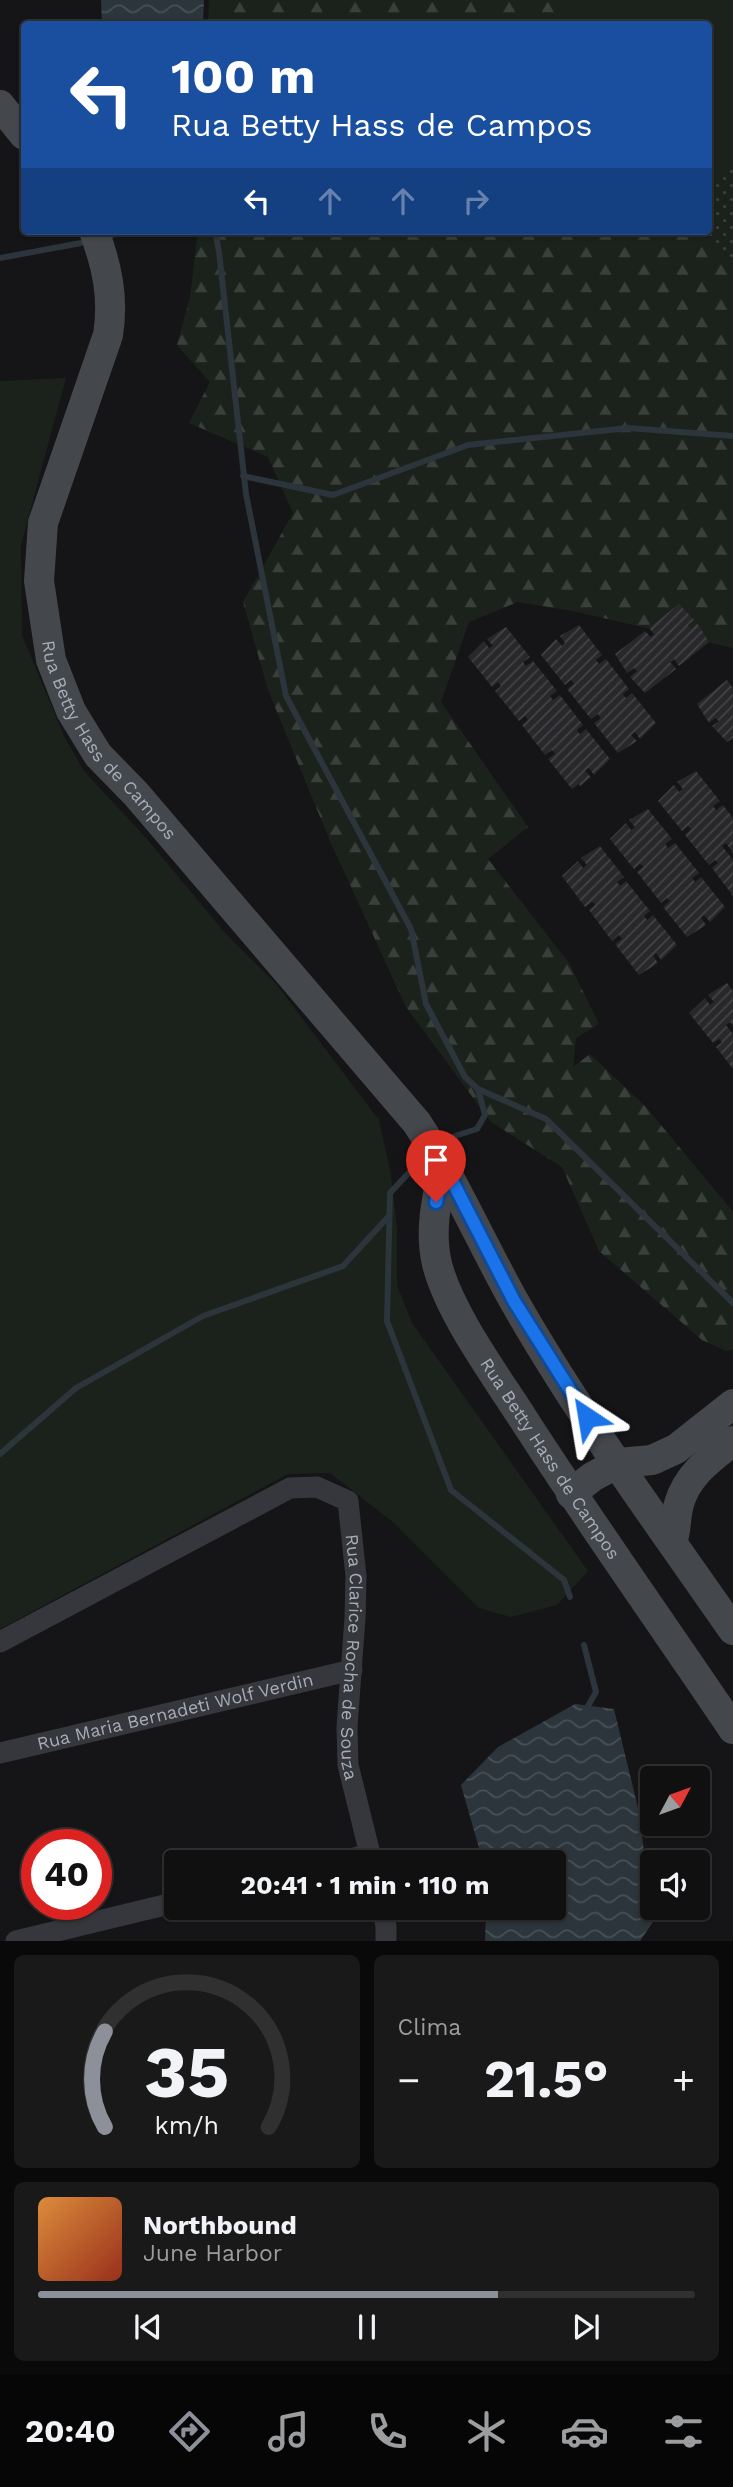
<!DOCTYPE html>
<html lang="pt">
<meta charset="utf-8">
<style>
body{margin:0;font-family:"Work Sans",sans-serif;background:#19191a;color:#f1f3f6;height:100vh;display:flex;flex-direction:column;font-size:26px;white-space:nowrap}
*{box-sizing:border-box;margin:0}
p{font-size:23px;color:#9c9d9f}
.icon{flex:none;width:38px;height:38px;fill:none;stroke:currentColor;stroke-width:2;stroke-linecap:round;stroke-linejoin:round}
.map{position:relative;height:1941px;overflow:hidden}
.sheet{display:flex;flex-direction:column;gap:14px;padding:14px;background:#090909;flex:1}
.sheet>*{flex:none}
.guide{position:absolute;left:21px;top:21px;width:691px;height:214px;border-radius:7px;box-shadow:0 2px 5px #0004,0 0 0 2px #303031;background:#1a4fa0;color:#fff;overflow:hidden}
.needle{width:46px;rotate:49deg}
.tools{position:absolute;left:640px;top:1766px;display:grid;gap:14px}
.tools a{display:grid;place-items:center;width:70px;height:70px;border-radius:7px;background:#101011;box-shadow:0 2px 5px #0004,0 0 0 2px #303031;font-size:35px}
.speed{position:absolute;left:21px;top:1829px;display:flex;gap:14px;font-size:35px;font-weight:700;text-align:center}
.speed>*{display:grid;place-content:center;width:91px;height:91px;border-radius:50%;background:#101011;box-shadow:0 2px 5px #0004,0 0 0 2px #303031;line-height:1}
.speed .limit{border:10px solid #d22;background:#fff;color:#111}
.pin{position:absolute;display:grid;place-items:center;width:60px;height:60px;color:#fff;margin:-72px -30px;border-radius:50% 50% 50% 0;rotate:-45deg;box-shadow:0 0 7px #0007}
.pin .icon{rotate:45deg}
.me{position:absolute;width:77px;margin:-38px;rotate:327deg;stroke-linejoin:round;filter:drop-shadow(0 0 5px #0008)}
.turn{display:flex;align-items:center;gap:24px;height:147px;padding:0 35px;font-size:32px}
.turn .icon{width:91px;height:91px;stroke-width:2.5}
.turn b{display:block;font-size:49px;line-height:60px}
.lanes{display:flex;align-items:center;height:66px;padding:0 35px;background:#0003;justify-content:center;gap:35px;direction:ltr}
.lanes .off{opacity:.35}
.big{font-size:52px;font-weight:700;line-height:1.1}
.sheet .widget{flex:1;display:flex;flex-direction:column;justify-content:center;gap:10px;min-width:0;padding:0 24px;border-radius:10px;background:#19191a}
.sheet .dial{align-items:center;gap:0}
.dial svg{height:182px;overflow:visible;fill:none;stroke:#303031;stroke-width:7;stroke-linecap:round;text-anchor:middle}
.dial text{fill:#f1f3f6;stroke:none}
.song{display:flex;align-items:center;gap:21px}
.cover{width:84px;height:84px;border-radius:10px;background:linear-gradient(135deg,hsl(30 70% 55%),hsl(10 70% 35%))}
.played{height:7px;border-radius:4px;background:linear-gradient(90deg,#8c9099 70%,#303031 70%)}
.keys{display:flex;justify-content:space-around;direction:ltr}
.heat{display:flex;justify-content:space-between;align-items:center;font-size:38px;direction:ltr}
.sheet .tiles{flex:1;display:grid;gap:14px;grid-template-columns:1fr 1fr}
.widget:last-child{grid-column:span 2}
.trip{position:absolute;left:164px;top:1850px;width:402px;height:70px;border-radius:7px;background:#101011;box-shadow:0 2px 5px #0004,0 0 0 2px #303031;font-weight:700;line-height:70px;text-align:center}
.tab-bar{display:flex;height:112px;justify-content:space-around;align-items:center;background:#060607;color:#9c9d9f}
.tab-bar .icon{width:49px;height:49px}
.tab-bar .current{color:#8c9099}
.tab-bar b{font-size:32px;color:#f1f3f6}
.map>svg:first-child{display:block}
.grass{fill:#1b221b}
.forest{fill:url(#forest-firs)}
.park{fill:url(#park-dots)}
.water{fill:url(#water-waves)}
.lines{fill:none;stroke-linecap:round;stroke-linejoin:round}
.stream{stroke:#2b353b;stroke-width:6}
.building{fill:url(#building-hatch)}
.street{stroke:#36373c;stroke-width:21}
.secondary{stroke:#44474c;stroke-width:30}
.route-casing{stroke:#114b97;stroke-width:18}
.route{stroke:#1a73e8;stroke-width:12}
.labels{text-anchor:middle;stroke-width:7;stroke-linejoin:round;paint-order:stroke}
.street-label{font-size:18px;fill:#a6adb7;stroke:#101012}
</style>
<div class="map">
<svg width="733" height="1941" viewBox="0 0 733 1941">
<defs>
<pattern id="forest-firs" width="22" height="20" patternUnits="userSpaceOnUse" patternTransform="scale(1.75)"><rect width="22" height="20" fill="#1b221b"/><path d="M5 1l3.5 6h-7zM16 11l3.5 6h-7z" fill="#393f3a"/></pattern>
<pattern id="park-dots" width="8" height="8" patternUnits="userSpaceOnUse" patternTransform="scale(1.75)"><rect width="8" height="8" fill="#1b221b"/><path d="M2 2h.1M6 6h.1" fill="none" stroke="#393f3a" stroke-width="1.8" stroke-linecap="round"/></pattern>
<pattern id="water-waves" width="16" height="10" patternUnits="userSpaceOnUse" patternTransform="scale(1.75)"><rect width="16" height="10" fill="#2b353b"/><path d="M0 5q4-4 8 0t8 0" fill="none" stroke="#475055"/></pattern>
<pattern id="building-hatch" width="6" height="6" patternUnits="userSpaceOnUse" patternTransform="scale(1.75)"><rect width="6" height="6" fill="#28282b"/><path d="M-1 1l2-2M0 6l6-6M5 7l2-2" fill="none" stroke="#444448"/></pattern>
</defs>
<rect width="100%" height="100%" fill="#151517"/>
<g class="grass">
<polygon points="556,0 733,0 733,165 709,180 709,24 577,24"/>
<polygon points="66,378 21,545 22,635 64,736 84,771 147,839 226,934 277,985 379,1120 391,1175 397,1228 397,1285 412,1323 588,1571 557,1605 511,1617 479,1608 394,1523 330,1473 288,1474 0,1629 0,381"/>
</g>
<g class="forest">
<polygon points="209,0 556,0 577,24 208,24"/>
<polygon points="198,231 704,231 733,264 733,648 573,611 518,602 469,622 441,702 528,827 488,859 569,963 599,1024 576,1038 573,1067 590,1054 646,1107 733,1212 733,1349 726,1351 702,1340 599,1251 562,1167 491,1122 406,1007 330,841 268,690 243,602 293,513 268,457 189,423 210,382 177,345 190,297"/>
</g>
<polygon class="park" points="733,165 733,264 704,231 709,231 709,180"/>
<g class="water">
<polygon points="101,0 204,0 203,24 102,24"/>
<polygon points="575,1704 614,1709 639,1812 653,1922 640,1941 485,1941 486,1908 555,1908 555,1862 483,1862 461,1785 498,1747"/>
</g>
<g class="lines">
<g class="stream">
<polyline points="215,231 219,252 246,494 286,696 411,929 426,1004 465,1077 478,1089 485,1115 477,1129 455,1136"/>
<polyline points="112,235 128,231"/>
<polyline points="0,258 81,243"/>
<polyline points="243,476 333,495 468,445 628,428 733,436"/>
<polyline points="478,1089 546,1119 733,1303"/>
<polyline points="420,1161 390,1193 387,1321 451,1490 564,1580 570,1597"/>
<polyline points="0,1454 76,1388 203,1316 343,1266 389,1216"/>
<polyline points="584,1645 596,1692 585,1711"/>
</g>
</g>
<g class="building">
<polygon points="679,604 694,620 688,625 691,629 697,623 709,642 679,666 674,659 672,661 670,662 676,669 645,693 630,677 637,671 634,668 627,673 615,654 645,631 651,637 654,634 649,628"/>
<polygon points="579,625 602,655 596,660 599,664 606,659 629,689 623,694 624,696 626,698 632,693 656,723 640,739 635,732 631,735 637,741 618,753 594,723 601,718 599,716 598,714 591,719 567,689 574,684 571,680 565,685 541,655 556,639 562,646 565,643 560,636"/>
<polygon points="506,627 530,657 523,662 526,666 533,661 557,691 550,696 553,700 560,695 583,725 577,730 578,732 580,734 586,729 610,759 594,775 589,768 585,771 591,777 580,786 579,784 572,789 548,759 555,754 552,750 545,755 522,725 528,720 525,716 519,721 495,691 501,686 498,682 492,687 468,657 484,641 489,648 493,646 487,639"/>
<polygon points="727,680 733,688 733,738 727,742 712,726 719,721 715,718 709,723 697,704"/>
<polygon points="696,771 720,801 713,806 716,810 723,805 733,818 733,853 726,843 722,846 733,860 733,896 712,868 718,863 715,860 709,865 685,835 691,829 688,826 682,831 658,801 674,785 679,792 683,789 677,782"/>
<polygon points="648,809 672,839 665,844 668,848 675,843 699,873 692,878 695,882 701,877 725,907 710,922 704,915 701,918 706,925 687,937 663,907 670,901 667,898 661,903 637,872 643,867 642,865 640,864 634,869 610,839 626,823 631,830 635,827 629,820"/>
<polygon points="600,846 624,877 617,882 620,886 626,881 650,911 644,916 647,920 653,915 677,945 661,960 656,953 653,956 658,963 639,975 615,944 622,939 619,935 612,941 589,910 595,905 594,903 592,902 585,907 562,876 578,861 583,868 587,865 581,858"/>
<polygon points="727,983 733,991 733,1026 730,1022 726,1025 733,1034 733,1069 716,1047 722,1042 719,1039 713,1043 689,1013 705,998 710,1005 714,1002 708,995"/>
</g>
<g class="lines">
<g class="street">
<path id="s1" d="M0 1642 290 1488 317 1487 348 1501 356 1576 355 1618 347 1727 348 1765 372 1862"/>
<path id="s2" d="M0 1753 352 1670"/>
<polyline points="339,1862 370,1854"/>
<polyline points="382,1908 386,1926 386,1941"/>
<polyline points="16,1941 177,1902"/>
</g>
<g class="secondary">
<polyline points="0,105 24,135"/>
<path id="s3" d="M94 231C107 266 114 298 108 335L43 523 39 581 51 660 71 711 98 755 136 794 417 1123C454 1180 481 1242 514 1301 579 1415 658 1522 733 1630"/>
<path id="s4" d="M444 1165C437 1198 429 1230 437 1264 449 1312 495 1375 522 1417 590 1523 663 1625 733 1729"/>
<polyline points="571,1494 592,1477 618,1463 652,1460 676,1449 733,1404"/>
<path d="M672 1542C677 1530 675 1517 679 1504 687 1475 710 1459 733 1441"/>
</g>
</g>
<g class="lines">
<g class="route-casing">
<polyline id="route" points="436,1202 444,1165 514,1301 587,1417"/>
</g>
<use href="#route" class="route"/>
</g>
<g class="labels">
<g class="street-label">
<text dy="6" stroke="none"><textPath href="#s3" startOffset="542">Rua Betty Hass de Campos</textPath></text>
<text dy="6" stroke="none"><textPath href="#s4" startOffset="326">Rua Betty Hass de Campos</textPath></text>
<text dy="6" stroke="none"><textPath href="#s1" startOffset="546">Rua Clarice Rocha de Souza</textPath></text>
<text dy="6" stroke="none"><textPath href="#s2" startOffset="180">Rua Maria Bernadeti Wolf Verdin</textPath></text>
</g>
</g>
</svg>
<div class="tools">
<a><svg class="needle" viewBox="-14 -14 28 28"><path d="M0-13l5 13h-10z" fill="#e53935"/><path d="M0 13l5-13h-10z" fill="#9c9d9f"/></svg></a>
<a><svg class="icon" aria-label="sound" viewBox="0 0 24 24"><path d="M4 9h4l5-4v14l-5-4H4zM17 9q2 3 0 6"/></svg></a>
</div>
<div class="speed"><div class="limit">40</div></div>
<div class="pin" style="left:436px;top:1202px;background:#d93025"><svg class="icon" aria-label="arrive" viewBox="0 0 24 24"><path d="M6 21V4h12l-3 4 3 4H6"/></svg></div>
<svg class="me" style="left:587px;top:1417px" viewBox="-20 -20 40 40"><path d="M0-17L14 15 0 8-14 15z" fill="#1a73e8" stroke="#fff" stroke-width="4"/></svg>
<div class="trip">20:41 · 1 min · 110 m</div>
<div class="guide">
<div class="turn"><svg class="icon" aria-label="left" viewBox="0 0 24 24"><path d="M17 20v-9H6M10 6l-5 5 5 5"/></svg><div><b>100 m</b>Rua Betty Hass de Campos</div></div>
<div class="lanes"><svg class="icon" aria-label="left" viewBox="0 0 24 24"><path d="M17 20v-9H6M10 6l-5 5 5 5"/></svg><svg class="icon off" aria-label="ahead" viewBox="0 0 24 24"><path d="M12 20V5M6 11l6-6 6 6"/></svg><svg class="icon off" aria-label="ahead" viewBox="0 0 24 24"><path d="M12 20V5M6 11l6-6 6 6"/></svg><svg class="icon off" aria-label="right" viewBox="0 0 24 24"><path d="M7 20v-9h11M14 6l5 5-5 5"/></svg></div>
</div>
</div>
<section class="sheet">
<div class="tiles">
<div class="widget dial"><svg viewBox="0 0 100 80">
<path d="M14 69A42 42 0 1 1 86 69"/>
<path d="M14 69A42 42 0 0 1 14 27" stroke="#8c9099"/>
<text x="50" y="56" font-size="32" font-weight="700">35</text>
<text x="50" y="72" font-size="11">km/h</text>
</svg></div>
<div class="widget"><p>Clima</p>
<div class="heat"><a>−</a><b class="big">21.5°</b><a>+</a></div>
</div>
<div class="widget">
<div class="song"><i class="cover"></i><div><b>Northbound</b><p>June Harbor</p></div></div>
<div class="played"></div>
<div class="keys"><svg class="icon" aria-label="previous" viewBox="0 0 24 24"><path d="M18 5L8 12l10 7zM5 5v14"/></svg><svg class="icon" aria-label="pause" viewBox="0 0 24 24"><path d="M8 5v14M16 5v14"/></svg><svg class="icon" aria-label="next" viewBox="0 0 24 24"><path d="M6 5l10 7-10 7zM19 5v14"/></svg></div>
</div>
</div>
</section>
<nav class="tab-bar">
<b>20:40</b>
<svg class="icon current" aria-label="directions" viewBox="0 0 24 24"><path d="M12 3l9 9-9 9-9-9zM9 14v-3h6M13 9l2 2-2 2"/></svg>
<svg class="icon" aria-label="music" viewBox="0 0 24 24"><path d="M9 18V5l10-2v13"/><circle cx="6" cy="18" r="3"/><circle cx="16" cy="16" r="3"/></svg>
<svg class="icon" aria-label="phone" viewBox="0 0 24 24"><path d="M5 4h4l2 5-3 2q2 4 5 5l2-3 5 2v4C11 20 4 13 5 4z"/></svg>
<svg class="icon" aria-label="climate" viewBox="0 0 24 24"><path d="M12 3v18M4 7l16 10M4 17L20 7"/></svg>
<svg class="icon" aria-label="car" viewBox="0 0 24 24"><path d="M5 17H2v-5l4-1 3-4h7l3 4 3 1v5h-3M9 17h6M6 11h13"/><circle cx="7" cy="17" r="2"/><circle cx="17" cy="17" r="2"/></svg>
<svg class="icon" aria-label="filters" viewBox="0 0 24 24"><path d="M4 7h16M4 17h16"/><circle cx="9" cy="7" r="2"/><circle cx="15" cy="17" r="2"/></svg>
</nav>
